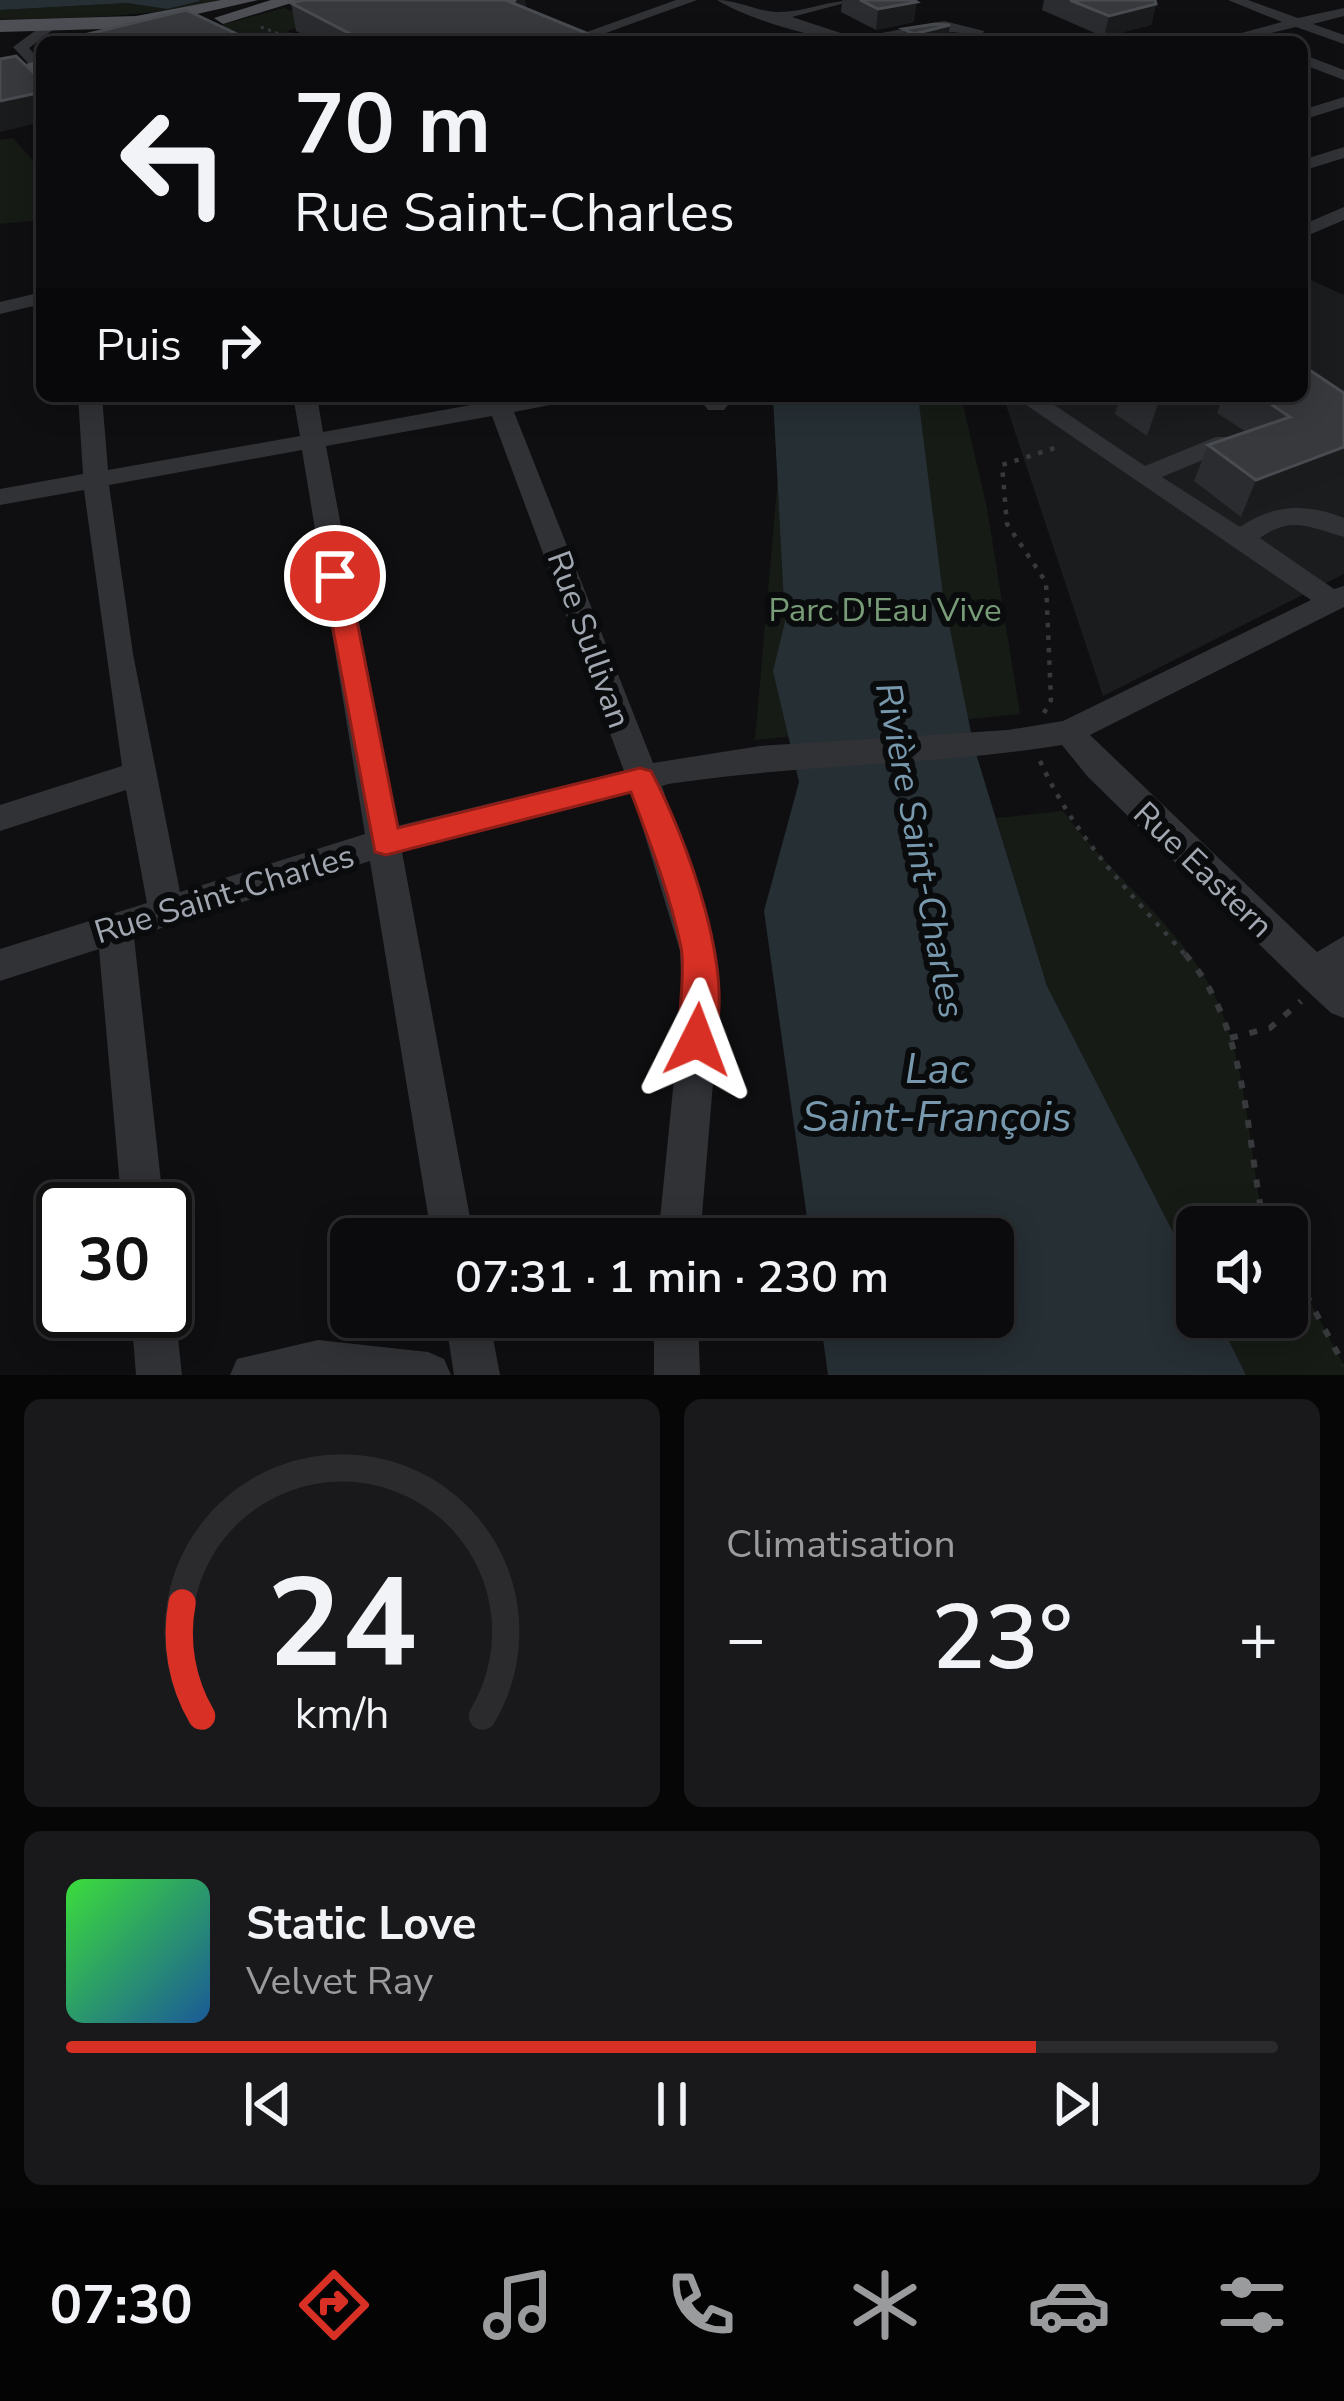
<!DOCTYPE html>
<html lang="fr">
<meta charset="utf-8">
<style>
body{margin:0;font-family:"Nunito Sans",sans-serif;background:#19191b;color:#f1f3f6;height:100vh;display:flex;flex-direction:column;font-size:45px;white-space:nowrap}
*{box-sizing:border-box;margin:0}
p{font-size:39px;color:#9a9b9d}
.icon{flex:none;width:66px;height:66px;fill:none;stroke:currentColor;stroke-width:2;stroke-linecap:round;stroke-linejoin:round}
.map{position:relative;height:1375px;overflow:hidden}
.sheet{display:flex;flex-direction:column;gap:24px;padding:24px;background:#060607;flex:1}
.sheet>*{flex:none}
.banner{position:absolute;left:36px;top:36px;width:1272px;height:366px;border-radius:18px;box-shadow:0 6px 30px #0003,0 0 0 3px #2b2b2e;background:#0b0b0d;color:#f1f3f6;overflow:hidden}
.tools{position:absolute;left:1176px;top:1206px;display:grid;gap:24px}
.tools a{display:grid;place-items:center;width:132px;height:132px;border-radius:18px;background:#0b0b0d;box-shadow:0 6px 30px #0003,0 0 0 3px #2b2b2e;font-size:60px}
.speed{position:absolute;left:36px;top:1182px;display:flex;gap:24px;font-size:60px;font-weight:700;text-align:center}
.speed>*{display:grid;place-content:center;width:156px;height:156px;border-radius:50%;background:#0b0b0d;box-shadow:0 6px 30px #0003,0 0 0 3px #2b2b2e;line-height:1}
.speed .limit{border:6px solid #111;border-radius:18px;background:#fff;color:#111}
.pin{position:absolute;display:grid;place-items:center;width:102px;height:102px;color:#fff;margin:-51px;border:6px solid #fff;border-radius:50%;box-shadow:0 3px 12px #0007}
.me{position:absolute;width:132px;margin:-66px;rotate:3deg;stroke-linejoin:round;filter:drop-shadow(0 0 9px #0008)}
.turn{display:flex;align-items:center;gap:42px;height:252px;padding:0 60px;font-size:54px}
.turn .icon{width:156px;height:156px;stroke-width:2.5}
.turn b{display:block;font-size:84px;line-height:102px}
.then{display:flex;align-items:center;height:114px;padding:0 60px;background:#0003;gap:24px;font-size:45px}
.big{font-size:90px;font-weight:600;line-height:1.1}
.sheet .card{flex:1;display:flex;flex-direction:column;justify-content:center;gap:18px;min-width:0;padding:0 42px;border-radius:18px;background:#19191b}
.sheet .dial{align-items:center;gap:0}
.dial svg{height:312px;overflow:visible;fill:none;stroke:#2b2b2e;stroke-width:7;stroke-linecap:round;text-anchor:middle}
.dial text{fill:#f1f3f6;stroke:none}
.song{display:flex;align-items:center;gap:36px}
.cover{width:144px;height:144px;border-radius:18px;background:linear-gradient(135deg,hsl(120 70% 55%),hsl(210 70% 35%))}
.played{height:12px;border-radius:6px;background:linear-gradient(90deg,#d93025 80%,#2b2b2e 80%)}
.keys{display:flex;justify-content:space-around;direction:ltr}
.heat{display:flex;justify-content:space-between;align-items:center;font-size:66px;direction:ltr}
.sheet .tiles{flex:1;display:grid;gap:24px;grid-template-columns:1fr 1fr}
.card:last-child{grid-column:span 2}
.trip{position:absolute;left:330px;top:1218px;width:684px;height:120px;border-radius:18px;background:#0b0b0d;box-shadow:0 6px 30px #0003,0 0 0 3px #2b2b2e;font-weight:600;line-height:120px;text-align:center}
.tab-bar{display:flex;height:192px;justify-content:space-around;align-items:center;background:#040405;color:#9a9b9d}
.tab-bar .icon{width:84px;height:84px}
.tab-bar .current{color:#d93025}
.tab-bar b{font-size:54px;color:#f1f3f6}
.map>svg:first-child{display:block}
.built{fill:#1b1c1e}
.green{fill:#161b16}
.water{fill:#262f34}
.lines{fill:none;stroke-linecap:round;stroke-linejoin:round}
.path-far2{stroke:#37393d;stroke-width:3;stroke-dasharray:3 4.5;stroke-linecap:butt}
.path-far1{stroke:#37393d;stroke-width:4.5;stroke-dasharray:4.5 8;stroke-linecap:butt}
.path{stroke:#37393d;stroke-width:6;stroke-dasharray:8 12;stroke-linecap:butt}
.minor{fill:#313236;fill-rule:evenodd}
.major{fill:#4d4f55;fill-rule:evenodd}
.wall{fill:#2b2c2f}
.shaded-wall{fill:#1a1b1d}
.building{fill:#38393d;stroke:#484b4f;stroke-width:3}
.route{fill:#d93025;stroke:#8d1f18;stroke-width:3}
.labels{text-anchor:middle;stroke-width:12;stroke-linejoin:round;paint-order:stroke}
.park-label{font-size:33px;fill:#789c78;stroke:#0a0b0c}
.street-label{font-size:33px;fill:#a1a7b1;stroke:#0a0b0c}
.water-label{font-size:36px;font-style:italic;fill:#7798ad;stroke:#0a0b0c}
.near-water-label{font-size:42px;font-style:italic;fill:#7798ad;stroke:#0a0b0c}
</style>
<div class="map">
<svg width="1344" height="1375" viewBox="0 0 1344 1375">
<rect width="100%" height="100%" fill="#0f0f11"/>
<polygon class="built" points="1302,276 1344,295 1344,574 1103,696 1003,396 1302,396"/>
<g class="green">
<path d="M199 0H219C147 18 73 18 0 19V10L127 3 167 9Z"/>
<polygon points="284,8 316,22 287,31 309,42 221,42 213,27"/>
<polygon points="13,138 42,171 42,220 0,224 0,140"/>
<polygon points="773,396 961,396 987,508 1020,714 755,740 778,476"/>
<path d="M1063 811C1105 868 1165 914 1203 974 1245 1041 1247 1132 1261 1208L1270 1227H1197V1279L1047 986 996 818Z"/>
<polygon points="1287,1259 1344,1365 1344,1375 1246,1375 1217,1317 1287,1317"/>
</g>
<g class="water">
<polygon points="0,0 199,0 200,1 167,9 127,3 0,10"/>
<polygon points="773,396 918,396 943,595 974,747 1047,986 1197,1279 1197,1317 1217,1317 1246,1375 828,1375 820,1317 993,1317 993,1239 810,1239 764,911 799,782 773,671 785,622"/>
</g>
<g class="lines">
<polyline class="path-far2" points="261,27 300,42"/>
<g class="path-far1">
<polyline points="1044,713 1051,700 1046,582 1007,524 1002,465 1061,446"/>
<path d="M1040 761C1075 838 1131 894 1187 957"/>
</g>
<g class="path">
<path d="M1185 954C1244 1020 1246 1124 1261 1209L1270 1227"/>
<polyline points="1230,1038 1270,1028 1301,1001"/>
<polyline points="1287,1259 1344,1365"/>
</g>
<g class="minor">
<polygon points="676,0 697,0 581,42 559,42"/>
<path d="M717 0C738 0 756 11 776 12 802 13 829 0 856 0L792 17 856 38 944 21 984 31 979 42H967L968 34C935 28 907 40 873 42 833 45 751 21 717 0Z"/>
<polygon points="1228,0 1248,0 1298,18 1344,8 1344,16 1313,24 1344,35 1344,44 1296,27 1234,42 1208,42 1282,22"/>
<polygon points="46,23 58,26 29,48 42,63 42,78 13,47"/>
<polygon points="1302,54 1344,70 1344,80 1302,64"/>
<polygon points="1344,97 1344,107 1302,120 1302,110"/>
<polygon points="1344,147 1344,158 1302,171 1302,160"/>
<polygon points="1344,207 1344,220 1302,238 1302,225"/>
<polygon points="42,292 42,304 0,314 0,302"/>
<path d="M78 396H102L108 470 300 436 293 396H317L323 432 487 402 484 396H574L570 401 514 412 653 763 760 746 1008 730 1063 721 1311 600 1013 396H1041L1145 466 1216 437H1234V447L1162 477 1240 527C1273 504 1307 503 1344 518V537C1310 528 1293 515 1260 538L1334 589 1344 586V607L1090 735 1317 952 1344 936V1018L1331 1013 1302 986 1088 777 1062 745C932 766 799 764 668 784L662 786 716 951 720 999 700 1239H658L682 999 680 951 632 793 402 852 474 1239H432L370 861 134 937 164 1209H122L99 949 0 981V949L147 903 126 790 0 831V805L122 766 84 490 0 505V489L83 474ZM492 416 624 771 397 826 326 446ZM302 450 365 834 180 892 133 654 109 485Z"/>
<polygon points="697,396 721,396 728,405 724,410 708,410"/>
<polygon points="165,1294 175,1311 182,1375 136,1375 131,1311 165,1311"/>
<polygon points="445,1317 489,1317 500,1375 454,1375"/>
<polygon points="654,1317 698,1317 700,1375 654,1375"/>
<polygon points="318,1340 428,1352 444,1359 451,1375 230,1375 237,1359"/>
</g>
<g class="major">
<polygon points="221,0 258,0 136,28 0,32 0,20 136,16"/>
<polygon points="271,0 301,0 223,24 214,18"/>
<polygon points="42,60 42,72 0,82 0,70"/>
</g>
</g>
<g class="wall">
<polygon points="295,0 525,0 526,9 608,42 317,42 296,31 291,3 296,2"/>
<polygon points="842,0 914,0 914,22 876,30 841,12"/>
<polygon points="1044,0 1155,0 1156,4 1151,25 1104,37 1042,10"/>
<polygon points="950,25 948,39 937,42 902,42 903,29"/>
<polygon points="1344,393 1344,477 1241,517 1194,481 1208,445 1246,432 1217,413 1147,436 1115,414 1119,400 1113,396 1302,396"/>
</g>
<g class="shaded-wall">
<polygon points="516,0 525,0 527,24 510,2"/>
<polygon points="917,2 914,22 876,30 878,9"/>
<polygon points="1156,4 1151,25 1104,37 1109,16"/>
<polygon points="950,25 948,39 937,42 913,42 914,34"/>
<polygon points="42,92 42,122 0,132 0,101"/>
<polygon points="1173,396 1223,396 1217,413 1147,436 1159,401"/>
<polygon points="1344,447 1344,477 1241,517 1256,480"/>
</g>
<g class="building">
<polygon points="304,0 516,0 510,2 608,42 366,42 291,3"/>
<polygon points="860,0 914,0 917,2 878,9"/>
<polygon points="1070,0 1155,0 1156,4 1109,16"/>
<polygon points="186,10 254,42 84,42 95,39 84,35"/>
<polygon points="935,24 950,25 914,34 903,29"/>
<polygon points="16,56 42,81 42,92 0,101 0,59"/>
<polygon points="1302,365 1344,393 1344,447 1256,480 1208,445 1290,417 1259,396 1302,396"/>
<polygon points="1152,396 1173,396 1159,401"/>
</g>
<path class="route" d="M335 568 348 576 398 828 640 768 651 771C685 835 741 981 710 1051L697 1056 685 1051C673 1026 687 979 681 947 670 894 650 843 631 792L386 855 375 852 323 576Z"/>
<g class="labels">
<g class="park-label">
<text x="885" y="621">Parc D'Eau Vive</text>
</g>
<g class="street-label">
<text transform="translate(590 639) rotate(70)" y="12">Rue Sullivan</text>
<text transform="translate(1204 869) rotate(44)" y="12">Rue Eastern</text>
<text transform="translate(224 893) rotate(-17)" y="12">Rue Saint-Charles</text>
</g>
<g class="water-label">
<text transform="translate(921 850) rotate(79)" y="13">Rivière Saint-Charles</text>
</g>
<g class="near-water-label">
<text x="937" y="1083">Lac<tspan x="937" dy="48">Saint-François</tspan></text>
</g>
</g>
</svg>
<div class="tools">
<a><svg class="icon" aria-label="sound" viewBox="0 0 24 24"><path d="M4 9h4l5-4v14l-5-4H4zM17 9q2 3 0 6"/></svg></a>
</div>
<div class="speed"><div class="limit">30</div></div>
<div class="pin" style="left:335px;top:576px;background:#d93025"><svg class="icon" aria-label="arrive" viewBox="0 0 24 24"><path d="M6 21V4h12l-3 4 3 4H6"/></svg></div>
<svg class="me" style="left:697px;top:1040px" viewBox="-20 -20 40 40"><path d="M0-17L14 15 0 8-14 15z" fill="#d93025" stroke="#fff" stroke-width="4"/></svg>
<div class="trip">07:31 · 1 min · 230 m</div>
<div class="banner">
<div class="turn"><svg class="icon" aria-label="left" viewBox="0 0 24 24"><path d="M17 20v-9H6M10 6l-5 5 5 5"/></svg><div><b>70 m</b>Rue Saint-Charles</div></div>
<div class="then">Puis<svg class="icon" aria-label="right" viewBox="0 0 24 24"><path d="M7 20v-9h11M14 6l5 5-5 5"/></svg></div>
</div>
</div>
<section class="sheet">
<div class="tiles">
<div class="card dial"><svg viewBox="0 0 100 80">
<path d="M14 69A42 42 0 1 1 86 69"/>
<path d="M14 69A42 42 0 0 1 9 40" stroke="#d93025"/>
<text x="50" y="56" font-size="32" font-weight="700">24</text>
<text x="50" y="72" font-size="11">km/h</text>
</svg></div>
<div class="card"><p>Climatisation</p>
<div class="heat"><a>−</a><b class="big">23°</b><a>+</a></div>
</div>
<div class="card">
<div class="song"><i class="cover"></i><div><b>Static Love</b><p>Velvet Ray</p></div></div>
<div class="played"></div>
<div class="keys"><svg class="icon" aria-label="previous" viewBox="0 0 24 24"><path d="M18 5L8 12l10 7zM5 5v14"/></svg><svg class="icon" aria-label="pause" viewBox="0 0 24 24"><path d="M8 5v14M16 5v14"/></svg><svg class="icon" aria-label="next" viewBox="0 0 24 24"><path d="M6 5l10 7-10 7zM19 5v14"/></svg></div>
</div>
</div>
</section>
<nav class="tab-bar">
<b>07:30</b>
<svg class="icon current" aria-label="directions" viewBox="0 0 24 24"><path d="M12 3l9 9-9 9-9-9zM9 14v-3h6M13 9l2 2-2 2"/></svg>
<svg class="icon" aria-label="music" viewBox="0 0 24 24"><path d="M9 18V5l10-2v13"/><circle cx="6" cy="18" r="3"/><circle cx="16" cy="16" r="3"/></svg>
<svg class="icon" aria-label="phone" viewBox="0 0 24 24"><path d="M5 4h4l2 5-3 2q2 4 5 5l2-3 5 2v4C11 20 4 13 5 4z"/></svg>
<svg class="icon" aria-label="climate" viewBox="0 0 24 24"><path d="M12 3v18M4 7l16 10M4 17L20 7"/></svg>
<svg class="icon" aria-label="car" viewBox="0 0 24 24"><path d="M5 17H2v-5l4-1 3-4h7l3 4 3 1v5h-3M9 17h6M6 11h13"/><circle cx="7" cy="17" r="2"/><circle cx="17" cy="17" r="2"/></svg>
<svg class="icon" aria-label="filters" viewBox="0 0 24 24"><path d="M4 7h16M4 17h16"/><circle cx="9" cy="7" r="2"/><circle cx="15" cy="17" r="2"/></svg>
</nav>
